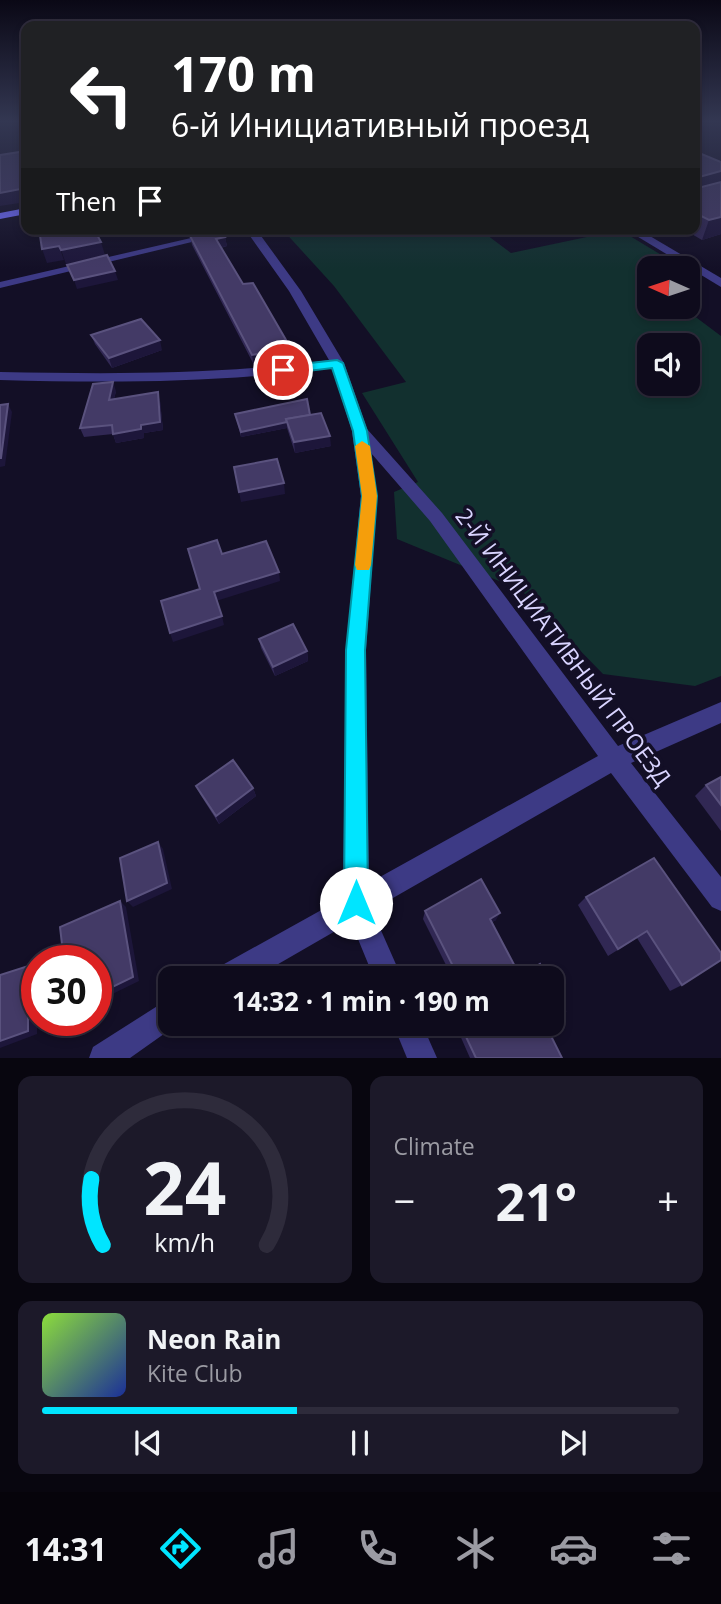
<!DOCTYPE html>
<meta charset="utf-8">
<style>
body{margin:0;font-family:"Open Sans",sans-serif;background:#1c1929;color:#f1f3f6;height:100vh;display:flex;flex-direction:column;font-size:26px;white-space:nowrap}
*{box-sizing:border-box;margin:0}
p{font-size:23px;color:#9b9ba3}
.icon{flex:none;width:38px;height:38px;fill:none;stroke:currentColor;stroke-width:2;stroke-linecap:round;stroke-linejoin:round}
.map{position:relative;height:1058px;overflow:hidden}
.panel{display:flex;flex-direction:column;gap:18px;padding:18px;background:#08060f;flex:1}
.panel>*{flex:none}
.banner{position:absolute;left:21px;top:21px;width:679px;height:214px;border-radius:14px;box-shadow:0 4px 10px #0003,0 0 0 2px #2e2b3b;background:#202124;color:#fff;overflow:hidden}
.needle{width:46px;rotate:273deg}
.buttons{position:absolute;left:637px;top:256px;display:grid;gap:14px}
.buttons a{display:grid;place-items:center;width:63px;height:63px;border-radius:14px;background:#0e0b1c;box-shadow:0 4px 10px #0003,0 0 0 2px #2e2b3b;font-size:35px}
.speed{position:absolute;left:21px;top:945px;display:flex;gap:14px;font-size:35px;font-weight:700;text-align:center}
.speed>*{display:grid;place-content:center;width:91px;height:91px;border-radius:50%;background:#0e0b1c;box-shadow:0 4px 10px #0003,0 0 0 2px #2e2b3b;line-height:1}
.speed .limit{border:10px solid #d22;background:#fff;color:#111}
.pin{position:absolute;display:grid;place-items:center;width:60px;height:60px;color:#fff;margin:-30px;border:4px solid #fff;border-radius:50%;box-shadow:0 2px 7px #0007}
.me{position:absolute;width:77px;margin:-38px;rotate:0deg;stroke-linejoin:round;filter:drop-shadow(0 0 5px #0008)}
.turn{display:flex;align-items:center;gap:24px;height:147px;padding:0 35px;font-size:32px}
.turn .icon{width:91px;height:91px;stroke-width:2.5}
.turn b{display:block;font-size:49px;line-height:60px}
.then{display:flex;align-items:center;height:66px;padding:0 35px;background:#0003;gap:14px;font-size:26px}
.big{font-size:52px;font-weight:700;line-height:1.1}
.panel .widget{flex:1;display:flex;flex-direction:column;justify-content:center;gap:10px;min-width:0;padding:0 24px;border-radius:14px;background:#1c1929}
.panel .dial{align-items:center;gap:0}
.dial svg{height:182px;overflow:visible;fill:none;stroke:#2e2b3b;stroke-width:7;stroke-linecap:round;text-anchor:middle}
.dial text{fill:#f1f3f6;stroke:none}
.song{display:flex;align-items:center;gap:21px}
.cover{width:84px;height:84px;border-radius:10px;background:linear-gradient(135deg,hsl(90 70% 55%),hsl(230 70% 35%))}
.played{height:7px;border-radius:4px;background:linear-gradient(90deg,#00e5ff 40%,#2e2b3b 40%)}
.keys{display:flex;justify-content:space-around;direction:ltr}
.heat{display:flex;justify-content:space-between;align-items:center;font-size:38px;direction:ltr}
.panel .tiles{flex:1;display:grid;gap:18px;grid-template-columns:1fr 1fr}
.widget:last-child{grid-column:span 2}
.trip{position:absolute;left:158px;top:966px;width:406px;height:70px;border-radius:14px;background:#0e0b1c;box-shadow:0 4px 10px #0003,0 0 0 2px #2e2b3b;font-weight:700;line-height:70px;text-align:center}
.dock{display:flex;height:112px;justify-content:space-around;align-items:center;background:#06040b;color:#9b9ba3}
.dock .icon{width:49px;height:49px}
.dock .on{color:#00e5ff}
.dock b{font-size:32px;color:#f1f3f6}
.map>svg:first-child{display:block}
.green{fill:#12302f;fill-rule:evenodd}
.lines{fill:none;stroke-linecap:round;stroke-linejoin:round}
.lane{fill:#3d3a85;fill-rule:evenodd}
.street{fill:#3d3a85;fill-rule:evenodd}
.secondary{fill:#6f6bff;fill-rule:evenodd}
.wall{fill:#312854}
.shaded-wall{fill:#1d163a}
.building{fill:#433a66;stroke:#5a527e;stroke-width:2}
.route{fill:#00e5ff;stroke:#0095a6;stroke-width:2}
.slow{fill:#f59e0b}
.labels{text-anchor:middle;stroke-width:7;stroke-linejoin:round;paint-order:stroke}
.street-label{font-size:23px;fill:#d9d4ff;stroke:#130f26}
</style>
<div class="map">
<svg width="721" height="1058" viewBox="0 0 721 1058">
<rect width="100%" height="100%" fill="#130f26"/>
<path class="green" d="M282 229H479L511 253 620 230 683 268H649V306H681L721 336V676L695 686 603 674 521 590 397 539 394 492 418 482 362 393 406 382 334 286ZM649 345H688V383H649Z"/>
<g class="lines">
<polygon class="lane" points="230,229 246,229 0,288 0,282"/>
<g class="street">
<path d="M245 229H256L301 291 344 363 367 429 442 513 618 746 721 702V723L631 763 721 877V911L712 907 611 773 372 910 402 978H374L351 922 254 978H213L217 968 343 898 346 650 361 496 352 431 332 368C218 383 114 383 0 380V372C111 374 219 375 329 360L289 291ZM371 453 430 521 598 756 369 883 366 650 377 496Z"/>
<polygon points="625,229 638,229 721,278 721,287"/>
<polygon points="170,998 170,1024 178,1024 130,1058 89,1058 93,1047"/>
<polygon points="393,1024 422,1024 437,1058 407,1058"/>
</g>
<polygon class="secondary" points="26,208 26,214 0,219 0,213"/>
</g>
<g class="wall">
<polygon points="695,154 721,234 702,240 683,229 695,229"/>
<polygon points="190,236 225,237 227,246 221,248 243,284 287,350 284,351 284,359 254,365 192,245"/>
<polygon points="91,335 162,350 112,368 95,344"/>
<polygon points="116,391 114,399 160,401 163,430 144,433 144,438 116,443 113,434 84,437 80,428"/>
<polygon points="235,414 310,415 331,446 295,453 287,428 241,437"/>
<polygon points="259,639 307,651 308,661 275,676 261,648"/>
<polygon points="721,777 721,831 695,796 706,785"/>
<polygon points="196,786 253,788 256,796 219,824 200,794"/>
<polygon points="586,897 721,953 682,985 670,991 637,938 608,956 578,905"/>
<polygon points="425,911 496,920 492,922 520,976 547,978 452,977 423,919"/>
<polygon points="455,1024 546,1024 545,1024 562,1058 470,1058"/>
</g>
<g class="shaded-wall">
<polygon points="721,171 721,186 695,195 699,177"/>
<polygon points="26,188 26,202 0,206 0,193"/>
<polygon points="721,217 721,234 702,240 709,220"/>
<polygon points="186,229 214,229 214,230 188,236"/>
<polygon points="225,237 227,246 218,248 216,239"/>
<polygon points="101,242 105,255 66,264 61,250"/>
<polygon points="59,246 64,260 47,263 42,249"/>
<polygon points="115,271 118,280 77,289 74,280"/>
<polygon points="160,340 162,350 112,368 109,358"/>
<polygon points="286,340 287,350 284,351 284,359 254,365 252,355 279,342"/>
<polygon points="113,382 116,391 112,408 109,400"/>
<polygon points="158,392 160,401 163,430 144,433 144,438 116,443 113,434 141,425"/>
<polygon points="8,404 12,412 5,466 0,467 0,458"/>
<polygon points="287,422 287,428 241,437 241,432"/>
<polygon points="330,436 331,446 295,453 294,442"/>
<polygon points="284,483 285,494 241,502 239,492"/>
<polygon points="279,572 280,581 216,601 214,592"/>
<polygon points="222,616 224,625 173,642 170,633"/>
<polygon points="307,651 308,661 275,676 273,667"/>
<polygon points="253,788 256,796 219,824 216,816"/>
<polygon points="158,842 163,849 172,889 133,907 127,901"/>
<polygon points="120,901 126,907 139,981 96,1002 96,995"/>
<polygon points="500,913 496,920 486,926 490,919"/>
<polygon points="28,966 37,970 37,1034 0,1048 0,1041"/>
</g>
<g class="building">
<polygon points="26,151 26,188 0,193 0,155"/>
<polygon points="699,153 721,162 721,171 699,177 699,185 702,187 721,182 721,217 709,220 695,213 695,154"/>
<polygon points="39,229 94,229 101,242 61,250 59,246 42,249"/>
<polygon points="219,229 225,237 216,239 243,284 253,283 286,340 279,342 283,349 252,355 190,236"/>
<polygon points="107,255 115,271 74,280 67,265"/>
<polygon points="141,319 160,340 109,358 91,335"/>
<polygon points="113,382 109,400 158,392 160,422 141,425 141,429 113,434 112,425 80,428 93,384"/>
<polygon points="307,399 310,415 286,419 287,422 241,432 235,414"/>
<polygon points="8,404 1,458 0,458 0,405"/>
<polygon points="321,413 330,436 294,442 286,419"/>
<polygon points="277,459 284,483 239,492 234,467"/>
<polygon points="217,540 222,554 266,541 279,572 214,592 222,616 170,633 161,601 200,589 188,549"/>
<polygon points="293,624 307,651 273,667 259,639"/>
<polygon points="233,760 253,788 216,816 196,786"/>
<polygon points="721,777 721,805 706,785"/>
<polygon points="158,842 167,883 127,901 120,858"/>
<polygon points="654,858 721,953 721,960 682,985 647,931 618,949 586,897"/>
<polygon points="481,879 500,913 490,919 520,976 540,964 547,978 449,978 457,974 425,911"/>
<polygon points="120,901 133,977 96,995 96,961 64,961 60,927"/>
<polygon points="28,966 28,1031 0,1041 0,975"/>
<polygon points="551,986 565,1011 551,1020"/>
<polygon points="460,1024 546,1024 545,1024 562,1058 476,1058"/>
</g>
<linearGradient id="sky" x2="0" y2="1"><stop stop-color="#0a0815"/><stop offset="0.45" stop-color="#333752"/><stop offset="1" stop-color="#333752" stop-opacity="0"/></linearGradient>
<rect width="721" height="269" fill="url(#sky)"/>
<polygon class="route" points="337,360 343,363 367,431 377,496 365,650 368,903 365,912 356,915 348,912 344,903 346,650 362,496 353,431 332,368 283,374 277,370 283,366"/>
<polygon class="slow" points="362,441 370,446 377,496 371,565 369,570 357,570 355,565 362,496 355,446"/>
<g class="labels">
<g class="street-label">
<text transform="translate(563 647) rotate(53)" y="8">2-Й ИНИЦИАТИВНЫЙ ПРОЕЗД</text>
</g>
</g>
</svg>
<div class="buttons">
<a><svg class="needle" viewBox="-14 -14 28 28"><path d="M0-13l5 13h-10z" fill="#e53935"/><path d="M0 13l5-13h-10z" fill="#9b9ba3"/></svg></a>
<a><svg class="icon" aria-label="sound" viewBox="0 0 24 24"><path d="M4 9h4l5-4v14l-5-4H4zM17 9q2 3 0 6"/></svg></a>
</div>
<div class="speed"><div class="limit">30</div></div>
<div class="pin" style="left:283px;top:370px;background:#d93025"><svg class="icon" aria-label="arrive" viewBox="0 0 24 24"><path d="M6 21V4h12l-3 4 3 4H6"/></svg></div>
<svg class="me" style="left:356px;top:903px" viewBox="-20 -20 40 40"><circle r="19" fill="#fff"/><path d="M0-13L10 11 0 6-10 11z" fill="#00e5ff"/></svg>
<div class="trip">14:32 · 1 min · 190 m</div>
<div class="banner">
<div class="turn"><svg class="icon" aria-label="left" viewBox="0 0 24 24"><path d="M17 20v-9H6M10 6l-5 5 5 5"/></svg><div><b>170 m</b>6-й Инициативный проезд</div></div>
<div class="then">Then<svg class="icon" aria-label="arrive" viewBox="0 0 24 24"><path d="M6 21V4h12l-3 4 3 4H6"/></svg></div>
</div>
</div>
<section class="panel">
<div class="tiles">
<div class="widget dial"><svg viewBox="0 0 100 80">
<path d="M14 69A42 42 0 1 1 86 69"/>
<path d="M14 69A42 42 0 0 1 9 40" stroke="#00e5ff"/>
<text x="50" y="56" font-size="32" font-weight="700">24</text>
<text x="50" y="72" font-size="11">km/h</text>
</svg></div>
<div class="widget"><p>Climate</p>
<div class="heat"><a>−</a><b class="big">21°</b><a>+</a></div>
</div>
<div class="widget">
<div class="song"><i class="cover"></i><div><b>Neon Rain</b><p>Kite Club</p></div></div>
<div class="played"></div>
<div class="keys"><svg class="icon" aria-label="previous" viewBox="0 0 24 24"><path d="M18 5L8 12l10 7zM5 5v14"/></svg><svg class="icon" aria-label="pause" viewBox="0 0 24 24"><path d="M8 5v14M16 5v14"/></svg><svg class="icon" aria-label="next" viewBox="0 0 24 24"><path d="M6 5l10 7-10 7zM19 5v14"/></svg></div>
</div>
</div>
</section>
<nav class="dock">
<b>14:31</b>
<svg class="icon on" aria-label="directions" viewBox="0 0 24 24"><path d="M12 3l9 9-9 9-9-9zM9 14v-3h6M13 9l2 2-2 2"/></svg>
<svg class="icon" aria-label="music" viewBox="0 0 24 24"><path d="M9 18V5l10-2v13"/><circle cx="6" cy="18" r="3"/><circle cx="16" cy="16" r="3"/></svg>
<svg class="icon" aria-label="phone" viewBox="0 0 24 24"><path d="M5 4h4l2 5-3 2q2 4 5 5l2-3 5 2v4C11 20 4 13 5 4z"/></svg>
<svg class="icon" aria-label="climate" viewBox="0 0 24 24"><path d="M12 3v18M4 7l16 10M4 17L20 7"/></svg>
<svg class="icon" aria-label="car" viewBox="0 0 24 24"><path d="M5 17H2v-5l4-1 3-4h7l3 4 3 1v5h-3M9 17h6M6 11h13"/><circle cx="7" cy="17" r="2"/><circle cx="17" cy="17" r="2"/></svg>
<svg class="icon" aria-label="filters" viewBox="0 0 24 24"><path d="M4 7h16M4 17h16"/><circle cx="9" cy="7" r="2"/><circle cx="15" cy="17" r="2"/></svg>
</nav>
